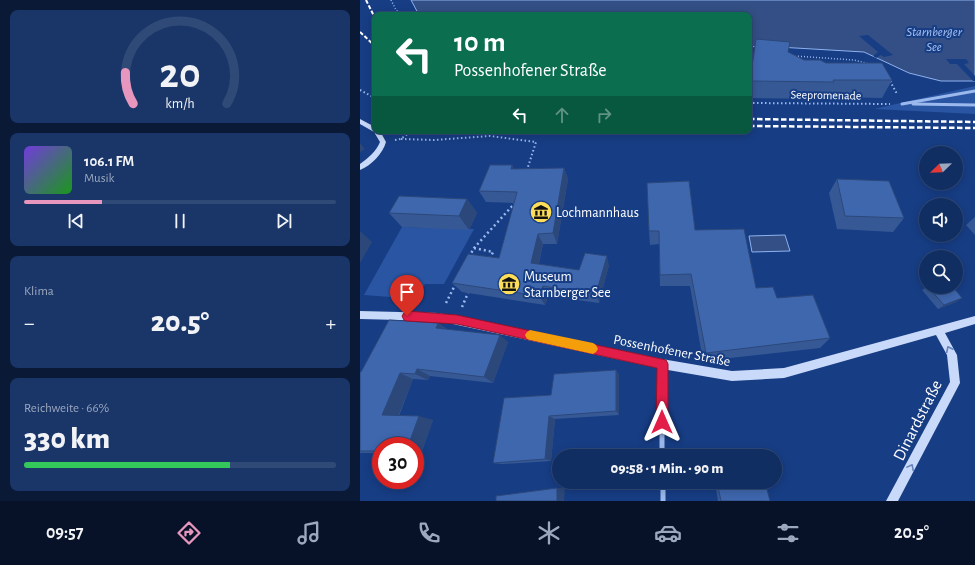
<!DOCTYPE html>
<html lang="de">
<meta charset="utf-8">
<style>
body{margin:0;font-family:"Alegreya Sans",sans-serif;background:#1a3669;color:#f1f3f6;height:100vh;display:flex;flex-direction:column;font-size:15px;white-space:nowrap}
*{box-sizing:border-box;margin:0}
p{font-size:13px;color:#9ca8be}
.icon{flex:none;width:22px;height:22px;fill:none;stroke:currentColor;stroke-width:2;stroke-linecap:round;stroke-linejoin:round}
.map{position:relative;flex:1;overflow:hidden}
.side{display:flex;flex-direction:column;gap:10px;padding:10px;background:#091936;width:360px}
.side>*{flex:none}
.guide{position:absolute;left:12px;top:12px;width:380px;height:122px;border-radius:8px;box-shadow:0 2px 10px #0003,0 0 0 1px #304a78;background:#0b6e4f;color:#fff;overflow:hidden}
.needle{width:26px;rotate:247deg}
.buttons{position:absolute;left:559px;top:146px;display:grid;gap:8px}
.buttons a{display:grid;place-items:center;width:44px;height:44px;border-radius:50%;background:#112e63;box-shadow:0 2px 10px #0003,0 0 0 1px #304a78;font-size:20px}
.speed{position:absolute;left:12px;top:437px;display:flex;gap:8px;font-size:20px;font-weight:700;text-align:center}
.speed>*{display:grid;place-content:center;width:52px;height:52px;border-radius:50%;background:#112e63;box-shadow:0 2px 10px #0003,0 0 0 1px #304a78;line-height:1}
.speed .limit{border:6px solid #d22;background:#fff;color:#111}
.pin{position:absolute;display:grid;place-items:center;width:34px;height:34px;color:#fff;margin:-41px -17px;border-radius:50% 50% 50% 0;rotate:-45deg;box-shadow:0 0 4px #0007}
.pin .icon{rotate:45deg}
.me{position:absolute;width:44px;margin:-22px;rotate:0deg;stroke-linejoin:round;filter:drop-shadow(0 0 3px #0008)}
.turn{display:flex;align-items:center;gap:14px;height:84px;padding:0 16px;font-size:18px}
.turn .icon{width:52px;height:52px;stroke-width:2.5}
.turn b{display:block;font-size:28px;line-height:34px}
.lanes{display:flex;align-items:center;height:38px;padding:0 16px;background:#0003;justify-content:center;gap:20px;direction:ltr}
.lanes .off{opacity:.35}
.big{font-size:30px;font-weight:800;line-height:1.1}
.side .card{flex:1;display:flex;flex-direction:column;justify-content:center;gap:6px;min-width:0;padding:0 14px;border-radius:8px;background:#1a3669}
.side .dial{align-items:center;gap:0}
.dial svg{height:104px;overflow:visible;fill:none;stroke:#304a78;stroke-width:7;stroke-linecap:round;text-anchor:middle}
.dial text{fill:#f1f3f6;stroke:none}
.song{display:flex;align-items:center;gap:12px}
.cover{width:48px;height:48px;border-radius:6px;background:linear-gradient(135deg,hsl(260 70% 55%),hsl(120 70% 35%))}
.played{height:4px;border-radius:2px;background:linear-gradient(90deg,#e797bd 25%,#304a78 25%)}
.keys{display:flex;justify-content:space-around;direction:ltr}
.heat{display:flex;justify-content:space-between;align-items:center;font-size:22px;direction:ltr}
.charge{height:6px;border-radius:3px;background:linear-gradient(90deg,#34c759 66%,#304a78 0)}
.trip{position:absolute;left:192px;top:449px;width:230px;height:40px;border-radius:20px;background:#112e63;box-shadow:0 2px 10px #0003,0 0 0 1px #304a78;font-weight:800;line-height:40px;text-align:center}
.dock{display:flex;height:64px;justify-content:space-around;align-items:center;background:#071228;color:#9ca8be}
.dock .icon{width:28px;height:28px}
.dock .active{color:#e797bd}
.dock b{font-size:18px;color:#f1f3f6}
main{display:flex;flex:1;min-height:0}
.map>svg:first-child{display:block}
.green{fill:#2a55a3}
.water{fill:#334f85;stroke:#8eb2f0}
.pier{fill:#173d84}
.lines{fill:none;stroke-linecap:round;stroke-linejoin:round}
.path-far2{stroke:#9cb9ed;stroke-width:1.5;stroke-dasharray:1 2;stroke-linecap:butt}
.path-far1{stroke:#9cb9ed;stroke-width:2;stroke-dasharray:1.5 2.5;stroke-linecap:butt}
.path{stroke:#9cb9ed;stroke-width:2.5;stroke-dasharray:2 3;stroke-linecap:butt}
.street-far1{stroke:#9cb9ed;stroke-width:3}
.street{stroke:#9cb9ed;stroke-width:5}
.secondary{fill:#c8d9f9;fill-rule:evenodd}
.rail-far1{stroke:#fff;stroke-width:2;stroke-dasharray:4 2;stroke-linecap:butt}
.rail{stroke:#fff;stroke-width:2.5;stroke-dasharray:5.5 2.5;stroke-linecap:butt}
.wall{fill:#365996}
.shaded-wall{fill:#2c487a}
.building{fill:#3f67ae;stroke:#2c487a}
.oneway{stroke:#6783b9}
.route{fill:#e11d48;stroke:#92132f}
.slow{fill:#f59e0b}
.labels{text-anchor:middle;stroke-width:4;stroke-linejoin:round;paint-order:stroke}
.far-street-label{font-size:12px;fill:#fff;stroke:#173d84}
.far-water-label{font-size:13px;font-style:italic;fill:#a7c3f4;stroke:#173d84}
.poi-label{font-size:14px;fill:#fff;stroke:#173d84;text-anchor:start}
.street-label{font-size:14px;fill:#fff;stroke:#173d84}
.near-street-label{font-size:17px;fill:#fff;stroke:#173d84}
</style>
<main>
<section class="side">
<div class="card dial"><svg viewBox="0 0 100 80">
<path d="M14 69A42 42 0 1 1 86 69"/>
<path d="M14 69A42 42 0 0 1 8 45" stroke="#e797bd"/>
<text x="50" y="56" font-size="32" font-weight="700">20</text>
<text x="50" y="72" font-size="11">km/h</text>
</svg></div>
<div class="card">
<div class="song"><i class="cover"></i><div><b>106.1 FM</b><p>Musik</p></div></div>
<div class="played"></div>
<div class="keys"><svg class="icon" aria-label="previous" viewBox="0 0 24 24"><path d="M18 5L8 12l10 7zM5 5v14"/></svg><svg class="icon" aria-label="pause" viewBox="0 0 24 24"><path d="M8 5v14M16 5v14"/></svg><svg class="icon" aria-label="next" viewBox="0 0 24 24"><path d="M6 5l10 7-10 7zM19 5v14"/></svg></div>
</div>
<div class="card"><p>Klima</p>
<div class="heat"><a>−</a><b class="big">20.5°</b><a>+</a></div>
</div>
<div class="card"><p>Reichweite · 66%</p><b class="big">330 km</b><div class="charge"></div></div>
</section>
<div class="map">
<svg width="615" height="501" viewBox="0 0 615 501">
<rect width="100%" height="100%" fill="#173d84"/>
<g class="green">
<polygon points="615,86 615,114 514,109"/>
<polygon points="42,227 114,229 84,284 65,284 57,299 4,295"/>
</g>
<g class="water">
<polygon points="51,0 615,0 615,81 581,81 549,73 504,52 401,46 389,47 389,15 59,15"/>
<polygon points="425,235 430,251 392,252 389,236"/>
</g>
<g class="pier">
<polygon points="508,35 533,55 524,57 521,55 516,58 513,56 518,52 499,36"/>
<polygon points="586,59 606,59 609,63 604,64 615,76 615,81 613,81 597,64 590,64"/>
</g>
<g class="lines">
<g class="path-far2">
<polyline points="31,0 36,10 42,15"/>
<polyline points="83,15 86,14"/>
<polyline points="106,15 108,14"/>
<polyline points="389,53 396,53"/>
<polyline points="435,56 494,60 510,64"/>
<polyline points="529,79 531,82"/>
</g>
<g class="path-far1">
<polyline points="530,81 537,94"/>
<polyline points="0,90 15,98"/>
<polyline points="389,103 530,104"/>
<polyline points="41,139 74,140 130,136 176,142 167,170"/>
<polyline points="35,140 41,139 51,131"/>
</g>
<g class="path">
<polyline points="114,248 133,252 130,259"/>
<polyline points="109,257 114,248 155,203"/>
<polyline points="86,303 96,283"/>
<polyline points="102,307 108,293"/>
</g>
<g class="street-far1">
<polyline points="542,104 615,91"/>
<polyline points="553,104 615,105"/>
</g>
<g class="street">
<polyline points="302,364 302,456"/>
<polyline points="303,482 303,501"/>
</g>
<g class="secondary">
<path d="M0 119 15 127V131H20L26 142C23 153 11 166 0 170V164C8 158 16 152 20 142L14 132 0 124Z"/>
<polygon points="0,311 79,313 302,359 372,371 424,368 615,316 615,324 585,333 597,355 600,383 538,501 526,501 590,382 587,355 576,335 424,378 372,381 302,369 79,321 0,319"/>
</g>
<g class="rail-far1">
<polyline points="6,0 15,18"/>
<polyline points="0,32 15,46"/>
</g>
<g class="rail">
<polyline points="389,119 615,122"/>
<polyline points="389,126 615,128"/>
</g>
</g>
<g class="wall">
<polygon points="396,39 428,52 444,60 466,63 532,80 522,98 468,97 467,99 389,98 389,82 393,56"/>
<polygon points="152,165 154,169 204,168 208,179 197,244 183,244 179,264 219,270 249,265 239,303 188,296 185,305 102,292 92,283 139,258 154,203 126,202 119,191"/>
<polygon points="477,179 544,218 533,232 477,229 469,193"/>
<polygon points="107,199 117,213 109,230 42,227 29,213"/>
<polygon points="615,217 615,235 606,225"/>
<polygon points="335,230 396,288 417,298 470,338 460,348 343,361 330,286 300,286 299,244 290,245 289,231"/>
<polygon points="567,287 593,287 596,302 578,309 562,290"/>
<polygon points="78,323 87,329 148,342 133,383 70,376 68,380 53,379 39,416 73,420 61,454 55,454 55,446 21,446 21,453 0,453 0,372 1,372"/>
<polygon points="256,370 259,375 259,415 195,419 191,461 142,464 133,463 191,395"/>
<polygon points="355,482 405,482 410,501 358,501"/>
</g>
<g class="shaded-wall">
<polygon points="0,143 5,149 0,152"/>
<polygon points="152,165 158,176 151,169"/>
<polygon points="204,168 208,179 197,244 193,233"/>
<polygon points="107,199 117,213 109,230 99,216"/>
<polygon points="0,231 12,242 0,263"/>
<polygon points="178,234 183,244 177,272 171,263"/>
<polygon points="247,256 249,265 239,303 236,294"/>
<polygon points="183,286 188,296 185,305 179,296"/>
<polygon points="602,298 596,302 578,309 584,305"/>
<polygon points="78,323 89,331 76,328"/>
<polygon points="140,335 148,342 133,383 124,377"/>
<polygon points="57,369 70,376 68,380 55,374"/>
<polygon points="256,370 259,375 259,415 256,411"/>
<polygon points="40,373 53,379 37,419 22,415"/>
<polygon points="59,416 73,420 61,454 55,453 55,446 48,446"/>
<polygon points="189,416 195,419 191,461 185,459"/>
<polygon points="197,488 205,488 204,501 197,501"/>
</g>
<g class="building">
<polygon points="396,39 430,42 428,52 444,60 460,60 466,63 522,63 532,80 473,80 474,82 390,81"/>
<polygon points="130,165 152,165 151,169 204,168 193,233 178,234 171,263 219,270 225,253 247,256 236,294 183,286 179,296 92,283 108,254 139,258 157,192 119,191"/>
<polygon points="477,179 529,181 544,218 485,216"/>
<polygon points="329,181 335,230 384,229 396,288 413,287 417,298 453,295 470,338 346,353 331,274 300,275 299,231 289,231 287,183"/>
<polygon points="39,196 107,199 99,216 29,213"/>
<polygon points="568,287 593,287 602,298 584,305"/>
<polygon points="29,320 78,323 76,328 140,335 124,377 57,369 55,374 40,373 22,415 59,416 48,446 21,446 21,451 0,451 0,372 1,372"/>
<polygon points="256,370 256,411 189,416 185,459 133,463 144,398 191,395 194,374"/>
<polygon points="398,454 398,456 384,456"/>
<polygon points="357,482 405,482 410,501 361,501"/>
<polygon points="197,488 197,501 136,501 136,496"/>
</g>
<defs><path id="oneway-chevron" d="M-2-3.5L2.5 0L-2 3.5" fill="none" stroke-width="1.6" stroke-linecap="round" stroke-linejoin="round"/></defs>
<g class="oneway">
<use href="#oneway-chevron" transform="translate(589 349) rotate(-116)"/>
<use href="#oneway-chevron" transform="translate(551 467) rotate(-62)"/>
</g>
<polygon class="route" points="47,311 97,315 306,360 308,364 308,422 306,427 302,429 297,427 296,422 297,368 97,324 47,321 44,320 42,316 44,313"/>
<polygon class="slow" points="170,330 233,343 236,345 238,349 236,352 233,354 170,340 167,339 165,335 167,332"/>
<defs>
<g id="museum-disc" transform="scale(1.15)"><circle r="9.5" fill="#ffde57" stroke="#173d84"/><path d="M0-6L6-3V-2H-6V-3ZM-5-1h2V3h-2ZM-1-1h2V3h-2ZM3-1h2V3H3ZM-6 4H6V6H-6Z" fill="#111"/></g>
</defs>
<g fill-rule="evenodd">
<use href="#museum-disc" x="181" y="212"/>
<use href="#museum-disc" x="149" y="284"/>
</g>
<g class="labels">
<g class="far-street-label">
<text transform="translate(466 95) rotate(1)" y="4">Seepromenade</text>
</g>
<g class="far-water-label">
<text x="574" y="36">Starnberger<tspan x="574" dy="15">See</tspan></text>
</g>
<g class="poi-label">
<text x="196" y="217">Lochmannhaus</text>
<text x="164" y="281">Museum<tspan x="164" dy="16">Starnberger See</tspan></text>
</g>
<g class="street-label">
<text transform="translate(312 350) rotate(11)" y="5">Possenhofener Straße</text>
</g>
<g class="near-street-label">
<text transform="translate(557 420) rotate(-63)" y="6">Dinardstraße</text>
</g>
</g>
</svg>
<div class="buttons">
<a><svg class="needle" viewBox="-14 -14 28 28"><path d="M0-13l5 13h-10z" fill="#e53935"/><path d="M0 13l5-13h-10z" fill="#9ca8be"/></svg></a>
<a><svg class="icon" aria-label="sound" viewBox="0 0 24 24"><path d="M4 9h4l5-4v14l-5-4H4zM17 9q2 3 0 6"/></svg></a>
<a><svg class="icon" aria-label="search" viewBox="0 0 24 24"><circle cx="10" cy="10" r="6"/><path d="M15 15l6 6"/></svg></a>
</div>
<div class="speed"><div class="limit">30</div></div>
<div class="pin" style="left:47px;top:316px;background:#d93025"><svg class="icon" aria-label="arrive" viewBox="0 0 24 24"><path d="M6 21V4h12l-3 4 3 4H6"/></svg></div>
<svg class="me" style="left:302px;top:422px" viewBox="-20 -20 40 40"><path d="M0-17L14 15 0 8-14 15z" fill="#e11d48" stroke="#fff" stroke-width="4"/></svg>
<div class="trip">09:58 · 1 Min. · 90 m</div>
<div class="guide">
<div class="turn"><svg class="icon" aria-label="left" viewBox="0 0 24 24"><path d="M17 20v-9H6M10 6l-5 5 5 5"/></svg><div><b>10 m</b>Possenhofener Straße</div></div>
<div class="lanes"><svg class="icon" aria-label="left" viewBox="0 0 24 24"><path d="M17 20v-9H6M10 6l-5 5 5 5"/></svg><svg class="icon off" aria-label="ahead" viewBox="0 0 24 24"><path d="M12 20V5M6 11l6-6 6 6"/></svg><svg class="icon off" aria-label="right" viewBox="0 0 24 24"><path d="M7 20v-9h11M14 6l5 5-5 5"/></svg></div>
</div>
</div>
</main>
<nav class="dock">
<b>09:57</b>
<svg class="icon active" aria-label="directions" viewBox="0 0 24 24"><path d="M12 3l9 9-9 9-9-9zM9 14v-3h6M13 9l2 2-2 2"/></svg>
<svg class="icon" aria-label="music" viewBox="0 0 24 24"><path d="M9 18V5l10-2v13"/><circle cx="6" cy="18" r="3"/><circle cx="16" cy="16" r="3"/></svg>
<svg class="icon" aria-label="phone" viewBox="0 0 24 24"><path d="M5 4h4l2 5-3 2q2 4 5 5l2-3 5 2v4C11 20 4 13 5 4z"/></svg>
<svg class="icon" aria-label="climate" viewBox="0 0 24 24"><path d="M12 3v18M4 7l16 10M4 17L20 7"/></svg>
<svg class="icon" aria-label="car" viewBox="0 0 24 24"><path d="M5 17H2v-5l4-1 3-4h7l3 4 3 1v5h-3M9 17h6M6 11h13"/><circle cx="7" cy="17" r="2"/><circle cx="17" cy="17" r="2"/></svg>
<svg class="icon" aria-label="filters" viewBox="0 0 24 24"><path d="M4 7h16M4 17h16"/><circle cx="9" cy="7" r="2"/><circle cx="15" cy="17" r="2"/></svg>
<b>20.5°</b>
</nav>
